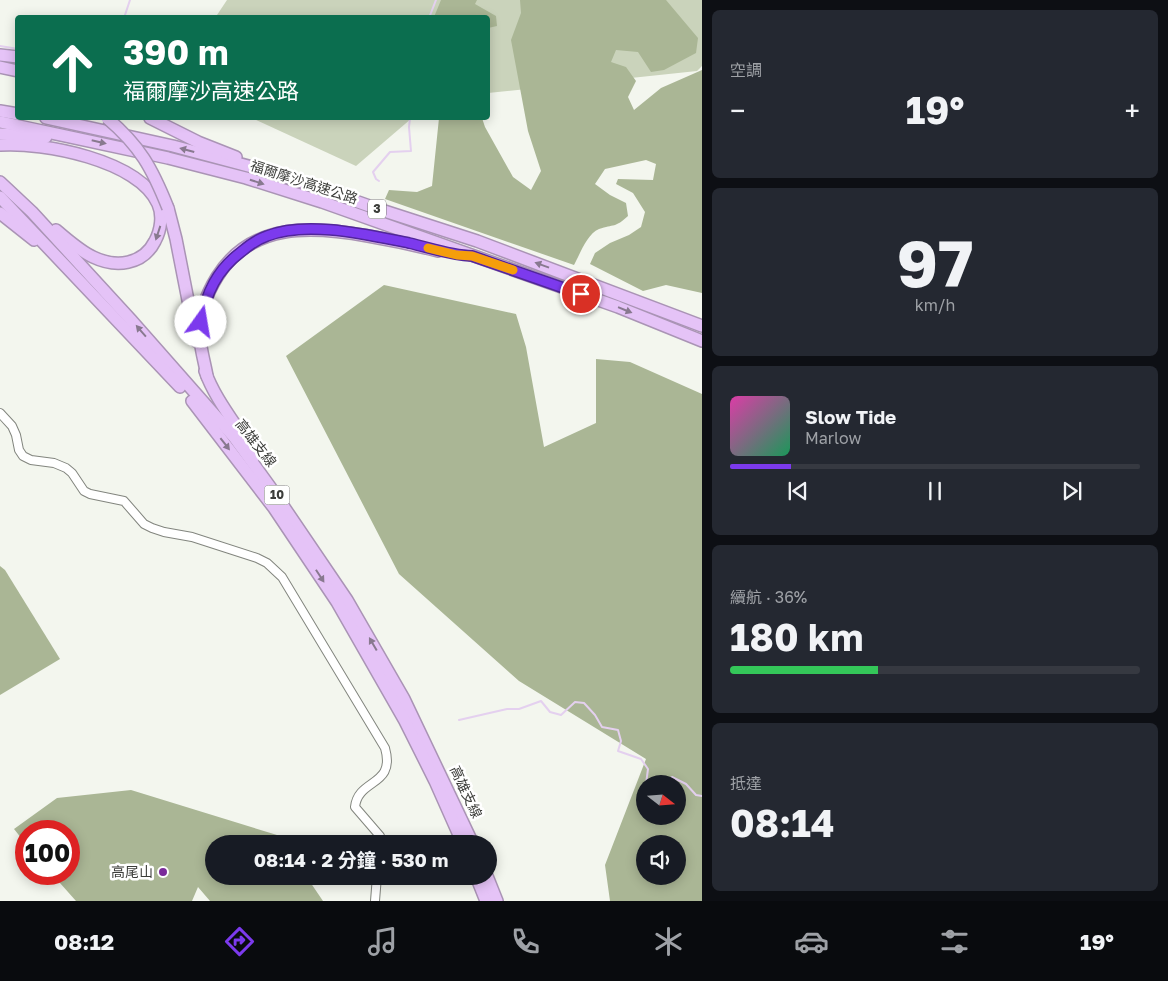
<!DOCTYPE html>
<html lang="zh-TW">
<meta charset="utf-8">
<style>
body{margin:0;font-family:"Golos Text","Noto Sans TC",sans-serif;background:#242831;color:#f1f3f6;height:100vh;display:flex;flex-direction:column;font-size:19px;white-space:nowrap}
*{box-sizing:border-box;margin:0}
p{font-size:16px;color:#9ea1a6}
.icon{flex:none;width:28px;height:28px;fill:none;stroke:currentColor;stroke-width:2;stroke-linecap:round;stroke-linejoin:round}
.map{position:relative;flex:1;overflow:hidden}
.sheet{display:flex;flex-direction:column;gap:10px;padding:10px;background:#0d0f14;width:466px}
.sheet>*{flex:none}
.hud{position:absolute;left:15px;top:15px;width:475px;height:105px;border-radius:5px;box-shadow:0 2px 12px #0003;background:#0b6e4f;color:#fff;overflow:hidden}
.needle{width:32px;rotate:107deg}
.controls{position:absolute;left:636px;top:775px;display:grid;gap:10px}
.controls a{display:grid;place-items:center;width:50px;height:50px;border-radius:50%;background:#171b24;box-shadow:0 2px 12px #0003;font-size:25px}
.speed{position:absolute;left:15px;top:820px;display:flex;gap:10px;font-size:25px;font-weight:700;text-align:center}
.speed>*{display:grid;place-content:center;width:65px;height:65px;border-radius:50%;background:#171b24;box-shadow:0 2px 12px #0003;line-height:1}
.speed .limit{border:8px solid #d22;background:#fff;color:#111}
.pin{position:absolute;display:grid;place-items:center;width:42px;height:42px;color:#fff;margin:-21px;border:2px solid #fff;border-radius:50%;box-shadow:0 1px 5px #0007}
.me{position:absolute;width:55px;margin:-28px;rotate:13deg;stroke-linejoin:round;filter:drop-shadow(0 0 4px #0008)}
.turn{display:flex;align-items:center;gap:18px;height:105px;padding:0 25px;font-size:22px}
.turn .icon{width:65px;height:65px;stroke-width:2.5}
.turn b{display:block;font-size:35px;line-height:42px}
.big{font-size:38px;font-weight:700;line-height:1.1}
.sheet .tile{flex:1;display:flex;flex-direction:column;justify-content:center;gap:8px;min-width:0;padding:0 18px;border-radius:8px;background:#242831}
.sheet .dial{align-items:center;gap:0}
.dial b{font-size:65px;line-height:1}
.song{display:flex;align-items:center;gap:15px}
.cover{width:60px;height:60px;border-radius:8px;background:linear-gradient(135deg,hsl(320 70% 55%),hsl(150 70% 35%))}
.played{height:5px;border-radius:2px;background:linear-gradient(90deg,#7c3aed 15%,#363941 15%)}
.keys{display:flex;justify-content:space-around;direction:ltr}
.heat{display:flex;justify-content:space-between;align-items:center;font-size:28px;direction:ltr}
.charge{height:8px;border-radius:4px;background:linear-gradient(90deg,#34c759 36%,#363941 0)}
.trip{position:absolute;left:205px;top:835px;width:292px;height:50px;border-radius:25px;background:#171b24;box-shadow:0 2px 12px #0003;font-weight:700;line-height:50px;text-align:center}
.menu{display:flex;height:80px;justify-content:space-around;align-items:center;background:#090b0e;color:#9ea1a6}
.menu .icon{width:35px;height:35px}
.menu .active{color:#7c3aed}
.menu b{font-size:22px;color:#f1f3f6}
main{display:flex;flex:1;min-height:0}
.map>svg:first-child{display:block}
.green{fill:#cad3bb}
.forest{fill:#aab695;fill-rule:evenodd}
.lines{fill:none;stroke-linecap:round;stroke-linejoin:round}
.stream{stroke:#e4d0ef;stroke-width:2}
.tertiary-casing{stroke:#82857e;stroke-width:10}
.motorway-casing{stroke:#aa94b5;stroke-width:14}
.tertiary{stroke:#fff;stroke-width:8}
.motorway{stroke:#e5c3f7;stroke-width:11}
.motorway-bridge-casing{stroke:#aa94b5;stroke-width:14;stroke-linecap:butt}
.motorway-bridge{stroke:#e5c3f7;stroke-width:11}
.oneway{fill:#88798f}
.route-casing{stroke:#51269a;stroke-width:12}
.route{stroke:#7c3aed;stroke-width:9}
.slow{stroke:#f59e0b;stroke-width:9}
.poi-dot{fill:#7a2a9a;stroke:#fff;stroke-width:2}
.labels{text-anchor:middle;stroke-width:5;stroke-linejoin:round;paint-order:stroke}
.shield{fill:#fff;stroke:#767775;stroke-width:1}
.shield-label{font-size:12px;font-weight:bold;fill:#3c3d3a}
.street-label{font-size:14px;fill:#3c3d3a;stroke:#fff}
.poi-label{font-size:14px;fill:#3c3d3a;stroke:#fff;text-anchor:end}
</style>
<main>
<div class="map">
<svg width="702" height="901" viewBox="0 0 702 901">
<rect width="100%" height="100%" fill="#f3f6ee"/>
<g class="green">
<polygon points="227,0 702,0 702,66 697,71 488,93 488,18 215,18"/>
<polygon points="252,118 412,118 356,166"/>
</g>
<g class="forest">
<polygon points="441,0 477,0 475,4 496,16 497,26 488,28 488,18 434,17"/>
<path d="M520 0H666L698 38 696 53 664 70 651 72 638 52 616 50 611 62 626 67 636 81 628 97 634 110 661 88 702 70V293L666 285 643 291 590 264 595 253 610 243 629 235 641 227 645 212 633 193 616 184 618 179 653 180 656 164 646 160 605 169 595 184 610 195 626 203 628 216C615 228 614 224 599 229 587 234 580 254 574 265L385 199 389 190 417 192 432 186 439 118H482L485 127 513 177 531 190 541 171 528 131 511 40 521 13Z"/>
<path d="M384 285 516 314 526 347 544 447 596 423V359L630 362 702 394V901H610L605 865 646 759 519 681 399 574 286 356ZM645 784H678V816H645ZM645 844H678V876H645Z"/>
<polygon points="0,566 5,570 60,659 0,695"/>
<polygon points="131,790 277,835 283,844 214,844 214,876 306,876 323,901 210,901 198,887 192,901 76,901 52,874 69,874 69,831 26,831 26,844 14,829 57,798"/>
</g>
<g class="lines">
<g class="stream">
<polyline points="124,18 130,0"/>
<polyline points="429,18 436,0"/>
<polyline points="0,46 18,49"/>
<polyline points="379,181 376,179 373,172 390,152 411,151 409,127 410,118"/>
<polyline points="459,720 507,709 519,709 541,701 550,712 561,715 575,702 584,703 595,715 602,727 618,730 621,741 618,751 641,759 648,769 646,784"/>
<polyline points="661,784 672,777 686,784 696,795 702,796"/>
</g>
<g class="tertiary-casing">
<g id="tertiary">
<path d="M0 413 12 426 16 435 19 450 23 456 31 460 54 463 66 468 72 473 84 491 90 494 124 501 144 524 152 528 164 532 192 537 257 558 267 563 282 577 385 748C396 787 358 778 355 807L380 836 381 844"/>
<polyline points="375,901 377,876"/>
</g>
</g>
<g class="motorway-casing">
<g id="motorway">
<polyline points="0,55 18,57"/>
<polyline points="0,67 18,71"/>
<polyline points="0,111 18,114"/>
<polyline points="46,118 173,146 282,175 375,208 477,241 702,326"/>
<polyline points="150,118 198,142 236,157"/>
<polyline points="0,122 168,158 246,178 322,202 618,307 702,341"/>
<polyline points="0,134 46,137"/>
<path d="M0 145C43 142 139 160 158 204 163 215 161 230 155 241 143 265 116 268 93 257 80 251 67 239 56 230"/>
<polyline points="0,182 32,212 131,320 234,437 273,491 347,600 404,699 473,844"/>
<polyline points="0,197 180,387"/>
<polyline points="168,208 176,239 196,341"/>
<polyline points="0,213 34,240"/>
<path d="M205 371C216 402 239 427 255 456"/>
<path d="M207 376C205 364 201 351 200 339 198 317 206 295 217 277 251 222 312 226 368 236 392 240 415 245 438 251"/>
<polyline points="192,401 274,508 337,602 405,721 435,781 463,844"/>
<polyline points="476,876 486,901"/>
<polyline points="487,876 497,901"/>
</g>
</g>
<use href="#tertiary" class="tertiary"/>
<use href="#motorway" class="motorway"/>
<g class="motorway-bridge-casing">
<path id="motorway-bridge" d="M107 118C140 146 152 168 168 208"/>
</g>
<use href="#motorway-bridge" class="motorway-bridge"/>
</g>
<defs><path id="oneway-solid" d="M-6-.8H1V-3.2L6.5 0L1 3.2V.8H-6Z" transform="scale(1.25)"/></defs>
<g class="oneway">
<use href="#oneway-solid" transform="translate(99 142) rotate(13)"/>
<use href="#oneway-solid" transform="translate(187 150) rotate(-165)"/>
<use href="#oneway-solid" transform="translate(257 182) rotate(18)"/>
<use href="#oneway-solid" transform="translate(158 233) rotate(108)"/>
<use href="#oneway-solid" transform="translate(542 265) rotate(-160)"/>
<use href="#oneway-solid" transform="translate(625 310) rotate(22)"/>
<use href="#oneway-solid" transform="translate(141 331) rotate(-131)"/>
<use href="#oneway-solid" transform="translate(225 444) rotate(52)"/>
<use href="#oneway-solid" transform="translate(320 576) rotate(57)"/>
<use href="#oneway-solid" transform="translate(373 644) rotate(-120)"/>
</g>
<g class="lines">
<g class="route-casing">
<path id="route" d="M201 322C206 293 217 270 241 252 248 246 258 239 267 236 307 220 368 235 409 243 431 248 450 255 472 256L581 294"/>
</g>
<use href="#route" class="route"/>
<polyline class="slow" points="428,248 457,255 472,256 513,270"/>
</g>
<circle class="poi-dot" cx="163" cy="872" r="5"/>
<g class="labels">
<g class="shield">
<rect x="368" y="199.5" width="18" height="19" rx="4"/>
<rect x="264.5" y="485.5" width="25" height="19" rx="4"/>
</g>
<g class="shield-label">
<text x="377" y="213">3</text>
<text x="277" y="499">10</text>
</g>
<g class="street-label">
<text transform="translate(304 182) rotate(18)" y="5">福爾摩沙高速公路</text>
<text transform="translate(256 443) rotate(52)" y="5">高雄支線</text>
<text transform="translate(466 792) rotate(65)" y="5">高雄支線</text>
</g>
<g class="poi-label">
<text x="153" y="877">高尾山</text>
</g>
</g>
</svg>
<div class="controls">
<a><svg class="needle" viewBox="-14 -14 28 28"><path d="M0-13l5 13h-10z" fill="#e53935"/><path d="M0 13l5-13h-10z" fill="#9ea1a6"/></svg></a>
<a><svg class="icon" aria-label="sound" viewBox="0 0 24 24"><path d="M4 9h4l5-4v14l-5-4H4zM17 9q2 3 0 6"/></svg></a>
</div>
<div class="speed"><div class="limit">100</div></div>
<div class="pin" style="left:581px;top:294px;background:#d93025"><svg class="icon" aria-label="arrive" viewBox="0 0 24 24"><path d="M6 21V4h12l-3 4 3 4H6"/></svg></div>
<svg class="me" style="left:201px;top:322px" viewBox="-20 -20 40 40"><circle r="19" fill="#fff"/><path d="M0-13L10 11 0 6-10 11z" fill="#7c3aed"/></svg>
<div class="trip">08:14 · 2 分鐘 · 530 m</div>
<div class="hud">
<div class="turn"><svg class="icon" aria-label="ahead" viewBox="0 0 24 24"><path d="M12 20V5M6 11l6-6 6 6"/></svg><div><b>390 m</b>福爾摩沙高速公路</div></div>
</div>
</div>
<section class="sheet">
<div class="tile"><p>空調</p>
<div class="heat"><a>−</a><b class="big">19°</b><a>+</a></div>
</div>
<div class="tile dial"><b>97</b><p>km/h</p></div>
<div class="tile">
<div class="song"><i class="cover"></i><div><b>Slow Tide</b><p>Marlow</p></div></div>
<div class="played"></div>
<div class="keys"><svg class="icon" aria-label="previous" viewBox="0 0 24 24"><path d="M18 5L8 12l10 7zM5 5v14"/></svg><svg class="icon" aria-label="pause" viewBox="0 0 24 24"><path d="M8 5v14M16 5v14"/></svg><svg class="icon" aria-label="next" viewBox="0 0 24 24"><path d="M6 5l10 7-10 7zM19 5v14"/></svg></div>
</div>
<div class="tile"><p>續航 · 36%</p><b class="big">180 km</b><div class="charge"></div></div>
<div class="tile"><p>抵達</p><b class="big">08:14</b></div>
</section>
</main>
<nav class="menu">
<b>08:12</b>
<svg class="icon active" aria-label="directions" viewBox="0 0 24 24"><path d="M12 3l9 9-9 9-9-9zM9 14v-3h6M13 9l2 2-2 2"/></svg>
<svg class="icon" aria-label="music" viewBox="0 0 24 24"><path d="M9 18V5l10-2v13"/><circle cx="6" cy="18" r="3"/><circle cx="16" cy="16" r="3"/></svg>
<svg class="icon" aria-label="phone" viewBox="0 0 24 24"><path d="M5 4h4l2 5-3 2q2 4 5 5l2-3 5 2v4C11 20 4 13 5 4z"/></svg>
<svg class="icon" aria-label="climate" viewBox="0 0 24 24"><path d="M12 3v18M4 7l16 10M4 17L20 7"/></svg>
<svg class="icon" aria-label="car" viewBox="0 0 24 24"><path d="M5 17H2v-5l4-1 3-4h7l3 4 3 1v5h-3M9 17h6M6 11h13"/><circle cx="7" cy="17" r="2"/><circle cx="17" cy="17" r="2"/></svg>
<svg class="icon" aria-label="filters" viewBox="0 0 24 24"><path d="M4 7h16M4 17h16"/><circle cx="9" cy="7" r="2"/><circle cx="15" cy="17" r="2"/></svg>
<b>19°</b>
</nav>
